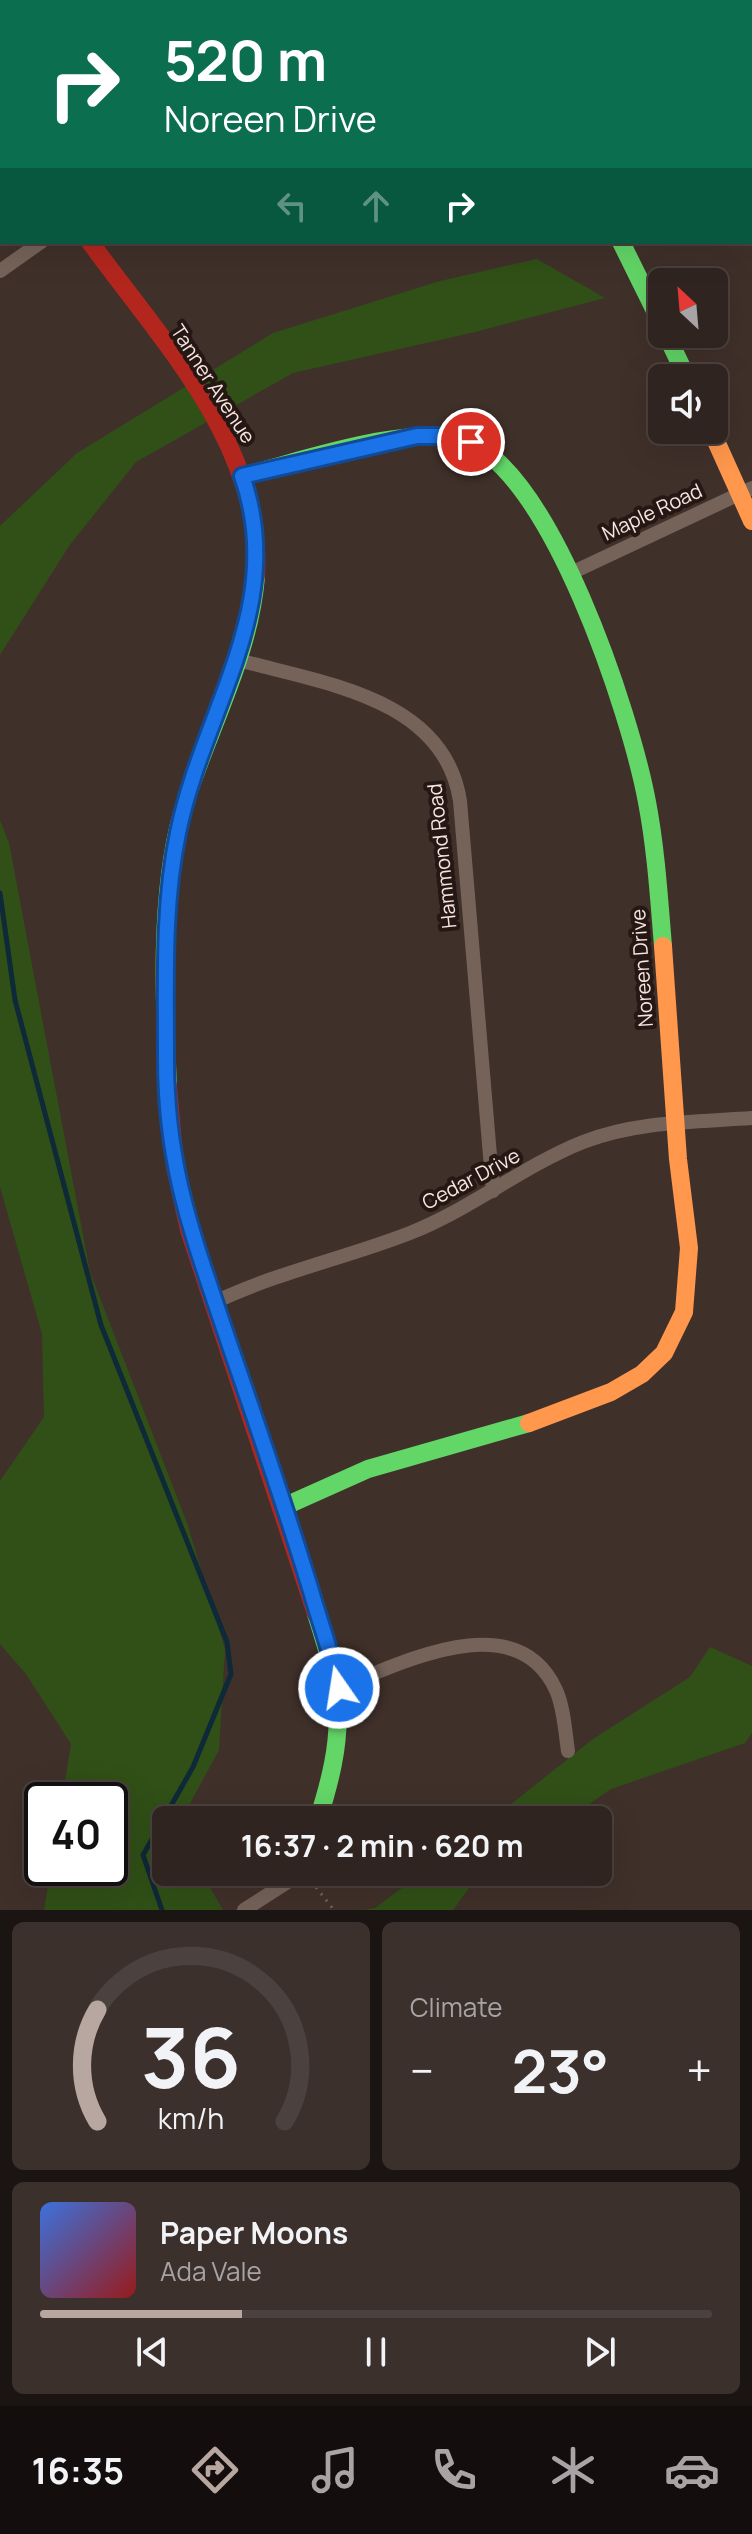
<!DOCTYPE html>
<meta charset="utf-8">
<style>
body{margin:0;font-family:Manrope,sans-serif;background:#3c302d;color:#f1f3f6;height:100vh;display:flex;flex-direction:column;font-size:30px;white-space:nowrap}
*{box-sizing:border-box;margin:0}
p{font-size:26px;color:#a8a4a5}
.icon{flex:none;width:44px;height:44px;fill:none;stroke:currentColor;stroke-width:2;stroke-linecap:round;stroke-linejoin:round}
.map{position:relative;height:1910px;overflow:hidden}
.details{display:flex;flex-direction:column;gap:12px;padding:12px;background:#1a1412;flex:1}
.details>*{flex:none}
.guide{position:absolute;left:0px;top:0px;width:752px;height:244px;box-shadow:0 8px 32px #0002,0 0 0 2px #4b413e;background:#0b6e4f;color:#fff;overflow:hidden}
.needle{width:52px;rotate:334deg}
.tools{position:absolute;left:648px;top:268px;display:grid;gap:16px}
.tools a{display:grid;place-items:center;width:80px;height:80px;border-radius:12px;background:#302420;box-shadow:0 8px 32px #0002,0 0 0 2px #4b413e;font-size:40px}
.speed{position:absolute;left:24px;top:1782px;display:flex;gap:16px;font-size:40px;font-weight:700;text-align:center}
.speed>*{display:grid;place-content:center;width:104px;height:104px;border-radius:50%;background:#302420;box-shadow:0 8px 32px #0002,0 0 0 2px #4b413e;line-height:1}
.speed .limit{border:4px solid #111;border-radius:12px;background:#fff;color:#111}
.pin{position:absolute;display:grid;place-items:center;width:68px;height:68px;color:#fff;margin:-34px;border:4px solid #fff;border-radius:50%;box-shadow:0 2px 8px #0007}
.me{position:absolute;width:88px;margin:-44px;rotate:347deg;stroke-linejoin:round;filter:drop-shadow(0 0 6px #0008)}
.turn{display:flex;align-items:center;gap:28px;height:168px;padding:0 32px;font-size:36px}
.turn .icon{width:104px;height:104px;stroke-width:2.5}
.turn b{display:block;font-size:56px;line-height:68px}
.lanes{display:flex;align-items:center;height:76px;padding:0 32px;background:#0003;justify-content:center;gap:40px;direction:ltr}
.lanes .off{opacity:.35}
.big{font-size:60px;font-weight:700;line-height:1.1}
.details .widget{flex:1;display:flex;flex-direction:column;justify-content:center;gap:12px;min-width:0;padding:0 28px;border-radius:12px;background:#3c302d}
.details .dial{align-items:center;gap:0}
.dial svg{height:208px;overflow:visible;fill:none;stroke:#4b413e;stroke-width:7;stroke-linecap:round;text-anchor:middle}
.dial text{fill:#f1f3f6;stroke:none}
.song{display:flex;align-items:center;gap:24px}
.cover{width:96px;height:96px;border-radius:12px;background:linear-gradient(135deg,hsl(220 70% 55%),hsl(0 70% 35%))}
.played{height:8px;border-radius:4px;background:linear-gradient(90deg,#b8a6a0 30%,#4b413e 30%)}
.keys{display:flex;justify-content:space-around;direction:ltr}
.heat{display:flex;justify-content:space-between;align-items:center;font-size:44px;direction:ltr}
.details .tiles{flex:1;display:grid;gap:12px;grid-template-columns:1fr 1fr}
.widget:last-child{grid-column:span 2}
.trip{position:absolute;left:152px;top:1806px;width:460px;height:80px;border-radius:12px;background:#302420;box-shadow:0 8px 32px #0002,0 0 0 2px #4b413e;font-weight:700;line-height:80px;text-align:center}
.tabs{display:flex;height:128px;justify-content:space-around;align-items:center;background:#130e0d;color:#a8a4a5}
.tabs .icon{width:56px;height:56px}
.tabs .active{color:#b8a6a0}
.tabs b{font-size:36px;color:#f1f3f6}
.map>svg:first-child{display:block}
.green{fill:#305017}
.lines{fill:none;stroke-linecap:round;stroke-linejoin:round}
.stream{stroke:#0e2938;stroke-width:5}
.path{stroke:#72645c;stroke-width:3;stroke-dasharray:2 6;stroke-linecap:butt}
.lane{stroke:#756359;stroke-width:7}
.street{stroke:#756359;stroke-width:14}
.fast{stroke:#63d668;stroke-width:18}
.slow{stroke:#ff974d;stroke-width:18}
.jam{stroke:#b3261e;stroke-width:18}
.route-casing{stroke:#114b97;stroke-width:20}
.route{stroke:#1a73e8;stroke-width:14}
.labels{text-anchor:middle;stroke-width:8;stroke-linejoin:round;paint-order:stroke}
.street-label{font-size:20px;fill:#f8e5df;stroke:#251814}
</style>
<div class="map">
<svg width="752" height="1910" viewBox="0 0 752 1910">
<rect width="100%" height="100%" fill="#40302a"/>
<g class="green">
<polygon points="537,259 605,298 475,332 293,373 136,462 69,546 0,655 0,526 77,453 273,333 440,281"/>
<polygon points="0,820 9,843 90,1272 187,1523 225,1649 219,1750 181,1820 166,1820 166,1872 201,1872 223,1910 44,1910 51,1868 110,1868 110,1800 62,1800 71,1744 26,1674 0,1644 0,1481 44,1417 42,1334 0,1187"/>
<polygon points="710,1647 752,1666 752,1733 745,1743 611,1789 566,1820 491,1820 593,1739 690,1677"/>
<polygon points="423,1872 492,1872 469,1888 453,1910 364,1910 375,1908"/>
</g>
<g class="lines">
<polyline class="stream" points="0,893 15,1000 101,1325 227,1642 231,1674 193,1767 143,1855 162,1910"/>
<polyline class="path" points="311,1881 334,1910"/>
<polyline class="lane" points="390,2 395,0"/>
<g class="street">
<polyline points="12,2 16,0"/>
<polyline points="0,8 2,7"/>
<polyline points="0,271 41,242"/>
<polyline points="569,574 752,488"/>
<path d="M235 659C319 683 444 696 460 801L493 1191"/>
<path d="M215 1302C278 1272 346 1258 410 1233 471 1209 523 1166 583 1142 637 1121 696 1122 752 1118"/>
<path d="M339 1688C400 1664 516 1603 556 1690 564 1708 565 1731 568 1751"/>
<polyline points="244,1910 303,1872"/>
</g>
<g class="fast">
<polyline points="508,0 509,2"/>
<polyline points="621,242 662,325"/>
<polyline points="666,334 687,378"/>
<path d="M242 476C299 462 406 424 462 440 550 465 631 716 647 802 656 849 659 898 663 946"/>
<path d="M168 1086C164 1002 159 894 182 813 205 735 250 658 256 576"/>
<polyline points="283,1507 368,1469 529,1423"/>
<path d="M316 1614C344 1699 345 1734 318 1820"/>
</g>
<g class="slow">
<polyline points="711,430 752,521"/>
<polyline points="529,1423 611,1392 642,1374 664,1353 684,1312 689,1248 678,1159 663,946"/>
</g>
<g class="jam">
<path d="M90 242C161 340 264 446 256 576"/>
<polyline points="168,1086 175,1167 189,1230 316,1614"/>
</g>
</g>
<g class="lines">
<g class="route-casing">
<path id="route" d="M339 1688C332 1654 320 1623 311 1591 286 1509 258 1427 230 1346 194 1238 165 1169 166 1053 166 980 163 904 178 833 203 709 288 606 242 476L417 436H445L471 442"/>
</g>
<use href="#route" class="route"/>
</g>
<g class="labels">
<g class="street-label">
<text transform="translate(213 384) rotate(57)" y="7">Tanner Avenue</text>
<text transform="translate(652 512) rotate(-25)" y="7">Maple Road</text>
<text transform="translate(442 856) rotate(-96)" y="7">Hammond Road</text>
<text transform="translate(642 968) rotate(-94)" y="7">Noreen Drive</text>
<text transform="translate(471 1179) rotate(-28)" y="7">Cedar Drive</text>
</g>
</g>
</svg>
<div class="tools">
<a><svg class="needle" viewBox="-14 -14 28 28"><path d="M0-13l5 13h-10z" fill="#e53935"/><path d="M0 13l5-13h-10z" fill="#a8a4a5"/></svg></a>
<a><svg class="icon" aria-label="sound" viewBox="0 0 24 24"><path d="M4 9h4l5-4v14l-5-4H4zM17 9q2 3 0 6"/></svg></a>
</div>
<div class="speed"><div class="limit">40</div></div>
<div class="pin" style="left:471px;top:442px;background:#d93025"><svg class="icon" aria-label="arrive" viewBox="0 0 24 24"><path d="M6 21V4h12l-3 4 3 4H6"/></svg></div>
<svg class="me" style="left:339px;top:1688px" viewBox="-20 -20 40 40"><circle r="17" fill="#1a73e8" stroke="#fff" stroke-width="3"/><path d="M0-11L8 9 0 5-8 9z" fill="#fff"/></svg>
<div class="trip">16:37 · 2 min · 620 m</div>
<div class="guide">
<div class="turn"><svg class="icon" aria-label="right" viewBox="0 0 24 24"><path d="M7 20v-9h11M14 6l5 5-5 5"/></svg><div><b>520 m</b>Noreen Drive</div></div>
<div class="lanes"><svg class="icon off" aria-label="left" viewBox="0 0 24 24"><path d="M17 20v-9H6M10 6l-5 5 5 5"/></svg><svg class="icon off" aria-label="ahead" viewBox="0 0 24 24"><path d="M12 20V5M6 11l6-6 6 6"/></svg><svg class="icon" aria-label="right" viewBox="0 0 24 24"><path d="M7 20v-9h11M14 6l5 5-5 5"/></svg></div>
</div>
</div>
<section class="details">
<div class="tiles">
<div class="widget dial"><svg viewBox="0 0 100 80">
<path d="M14 69A42 42 0 1 1 86 69"/>
<path d="M14 69A42 42 0 0 1 14 26" stroke="#b8a6a0"/>
<text x="50" y="56" font-size="32" font-weight="700">36</text>
<text x="50" y="72" font-size="11">km/h</text>
</svg></div>
<div class="widget"><p>Climate</p>
<div class="heat"><a>−</a><b class="big">23°</b><a>+</a></div>
</div>
<div class="widget">
<div class="song"><i class="cover"></i><div><b>Paper Moons</b><p>Ada Vale</p></div></div>
<div class="played"></div>
<div class="keys"><svg class="icon" aria-label="previous" viewBox="0 0 24 24"><path d="M18 5L8 12l10 7zM5 5v14"/></svg><svg class="icon" aria-label="pause" viewBox="0 0 24 24"><path d="M8 5v14M16 5v14"/></svg><svg class="icon" aria-label="next" viewBox="0 0 24 24"><path d="M6 5l10 7-10 7zM19 5v14"/></svg></div>
</div>
</div>
</section>
<nav class="tabs">
<b>16:35</b>
<svg class="icon active" aria-label="directions" viewBox="0 0 24 24"><path d="M12 3l9 9-9 9-9-9zM9 14v-3h6M13 9l2 2-2 2"/></svg>
<svg class="icon" aria-label="music" viewBox="0 0 24 24"><path d="M9 18V5l10-2v13"/><circle cx="6" cy="18" r="3"/><circle cx="16" cy="16" r="3"/></svg>
<svg class="icon" aria-label="phone" viewBox="0 0 24 24"><path d="M5 4h4l2 5-3 2q2 4 5 5l2-3 5 2v4C11 20 4 13 5 4z"/></svg>
<svg class="icon" aria-label="climate" viewBox="0 0 24 24"><path d="M12 3v18M4 7l16 10M4 17L20 7"/></svg>
<svg class="icon" aria-label="car" viewBox="0 0 24 24"><path d="M5 17H2v-5l4-1 3-4h7l3 4 3 1v5h-3M9 17h6M6 11h13"/><circle cx="7" cy="17" r="2"/><circle cx="17" cy="17" r="2"/></svg>
</nav>
